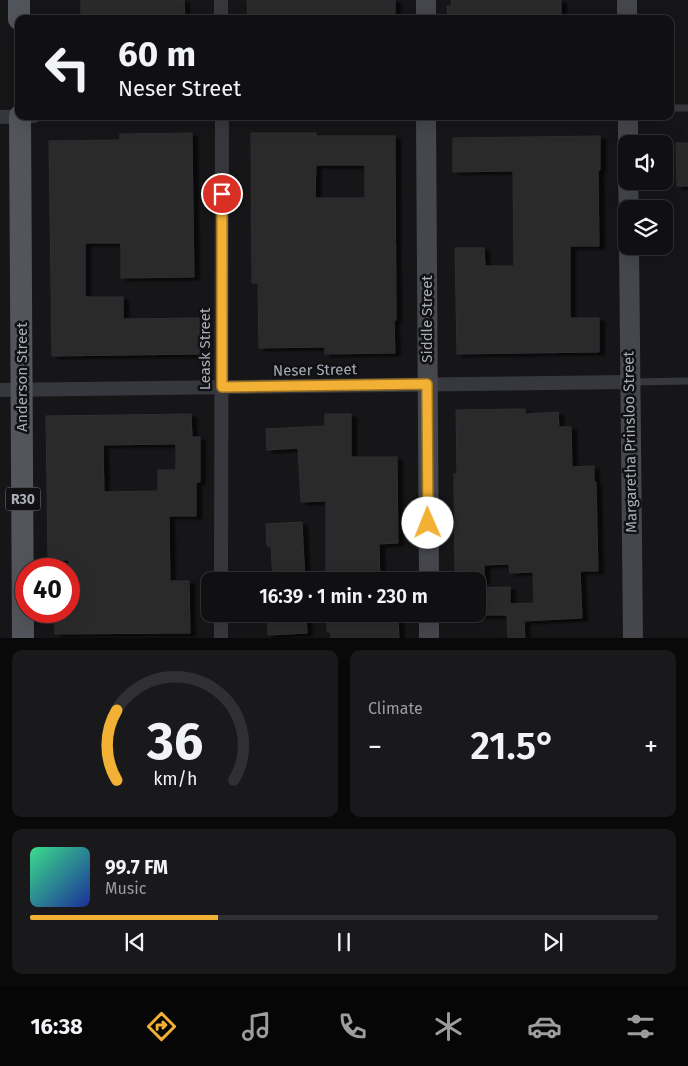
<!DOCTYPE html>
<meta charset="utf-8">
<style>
body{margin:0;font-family:"Fira Sans",sans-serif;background:#19191b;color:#f1f3f6;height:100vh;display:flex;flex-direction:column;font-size:19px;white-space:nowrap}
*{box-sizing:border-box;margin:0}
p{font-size:16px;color:#9c9d9f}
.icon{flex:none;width:28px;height:28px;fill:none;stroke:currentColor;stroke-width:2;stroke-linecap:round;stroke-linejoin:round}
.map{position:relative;height:638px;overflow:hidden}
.drawer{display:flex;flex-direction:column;gap:12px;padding:12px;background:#09090a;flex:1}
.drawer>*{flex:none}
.guide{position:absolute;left:15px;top:15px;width:659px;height:105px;border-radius:10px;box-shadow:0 5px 20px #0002,0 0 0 1px #303032;background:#101012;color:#f1f3f6;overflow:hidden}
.tools{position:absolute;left:618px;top:135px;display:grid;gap:10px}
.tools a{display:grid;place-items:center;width:55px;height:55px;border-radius:10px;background:#101012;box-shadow:0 5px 20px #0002,0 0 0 1px #303032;font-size:25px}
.speed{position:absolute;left:15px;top:558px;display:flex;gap:10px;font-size:25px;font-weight:700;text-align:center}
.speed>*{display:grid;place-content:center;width:65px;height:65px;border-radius:50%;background:#101012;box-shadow:0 5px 20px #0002,0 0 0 1px #303032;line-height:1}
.speed .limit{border:8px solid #d22;background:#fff;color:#111}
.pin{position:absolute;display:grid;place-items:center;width:42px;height:42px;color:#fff;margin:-21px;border:2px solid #fff;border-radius:50%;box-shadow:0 1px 5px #0007}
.me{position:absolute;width:55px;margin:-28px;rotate:359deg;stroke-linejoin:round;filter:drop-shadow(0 0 4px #0008)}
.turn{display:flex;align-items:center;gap:18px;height:105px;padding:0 20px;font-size:22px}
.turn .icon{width:65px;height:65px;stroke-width:2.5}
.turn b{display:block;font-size:35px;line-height:42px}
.big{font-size:38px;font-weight:600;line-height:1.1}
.drawer .widget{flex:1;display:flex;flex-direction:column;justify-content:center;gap:8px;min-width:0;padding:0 18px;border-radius:10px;background:#19191b}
.drawer .dial{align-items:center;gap:0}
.dial svg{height:130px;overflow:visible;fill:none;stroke:#303032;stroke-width:7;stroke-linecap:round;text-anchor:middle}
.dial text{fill:#f1f3f6;stroke:none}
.song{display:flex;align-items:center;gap:15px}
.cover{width:60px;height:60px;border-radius:8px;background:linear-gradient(135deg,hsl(150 70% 55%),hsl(230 70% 35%))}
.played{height:5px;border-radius:2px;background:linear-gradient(90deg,#f2b134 30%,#303032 30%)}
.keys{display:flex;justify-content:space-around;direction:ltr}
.heat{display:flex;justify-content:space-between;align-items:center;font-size:28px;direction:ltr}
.drawer .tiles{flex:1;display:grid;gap:12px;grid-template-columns:1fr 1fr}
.widget:last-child{grid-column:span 2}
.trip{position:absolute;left:201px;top:572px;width:285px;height:50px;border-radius:10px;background:#101012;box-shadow:0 5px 20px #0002,0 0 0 1px #303032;font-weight:600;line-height:50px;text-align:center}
.tabs{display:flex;height:80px;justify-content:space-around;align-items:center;background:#060607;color:#9c9d9f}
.tabs .icon{width:35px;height:35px}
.tabs .active{color:#f2b134}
.tabs b{font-size:22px;color:#f1f3f6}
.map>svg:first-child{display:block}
.building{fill:#29292c;stroke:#303034;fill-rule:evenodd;filter:url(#shadow)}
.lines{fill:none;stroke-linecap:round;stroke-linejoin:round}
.lane{stroke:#37383d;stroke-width:7}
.street{stroke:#37383d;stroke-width:14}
.secondary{stroke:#45474d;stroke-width:20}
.primary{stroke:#53555c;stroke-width:22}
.route-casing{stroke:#9d7322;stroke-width:12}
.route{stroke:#f2b134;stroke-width:9}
.labels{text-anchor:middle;stroke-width:5;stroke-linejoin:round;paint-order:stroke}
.shield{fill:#111113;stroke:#7b7e86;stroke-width:1}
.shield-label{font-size:14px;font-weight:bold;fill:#a8adb8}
.street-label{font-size:15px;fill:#a8adb8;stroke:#111113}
</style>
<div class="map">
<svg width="688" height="639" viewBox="0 0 688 639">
<defs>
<filter id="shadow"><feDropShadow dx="5.5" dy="3" stdDeviation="1" flood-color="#0009"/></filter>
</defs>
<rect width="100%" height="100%" fill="#161618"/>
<g class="building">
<polygon points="81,0 184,0 185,19 81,19"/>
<polygon points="247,0 395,0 395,19 248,19"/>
<polygon points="451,0 561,0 561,19 448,19 447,6 452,6"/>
<polygon points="192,133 194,277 121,278 121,243 85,243 85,297 123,297 123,319 199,318 200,354 52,356 49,141 120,140 120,134"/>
<path d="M251 133H316V136H395L396 320 394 321 395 353 325 354V347L259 348 258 283H252ZM316 165H365V198H315Z"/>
<polygon points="600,136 600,170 598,170 599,246 570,246 570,318 599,318 599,352 457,354 455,248 484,248 485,266 514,266 513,171 453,172 453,138"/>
<polygon points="676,143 688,143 688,186 677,186"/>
<polygon points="525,409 525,414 558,412 559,427 571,427 572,467 594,466 594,482 596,482 598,571 580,571 582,618 524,621 525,639 508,639 507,615 478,615 478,588 510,587 510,604 534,603 533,572 510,573 509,564 484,565 484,581 455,581 454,474 457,474 456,410"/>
<path d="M191 414 192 437H200V482H196V516H169L170 581H189L190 633 55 634 54 611H69V560H48L46 416ZM176 444V470H158V491L104 492 103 445Z"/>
<polygon points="325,414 351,414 351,457 397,457 398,543 379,544 380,581 326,581 326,501 301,502 298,448 267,450 266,429 325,426"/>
<polygon points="302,522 305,581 273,581 271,546 267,546 266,524"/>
<polygon points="267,614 306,614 307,633 268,635"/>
<polygon points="327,614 398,614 399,639 331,639 331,632 327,632"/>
</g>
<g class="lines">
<g class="lane">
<polyline points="670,108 688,108"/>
<polyline points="631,382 688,381"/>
</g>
<g class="street">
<polyline points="221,0 221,19"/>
<polyline points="0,117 34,116"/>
<polyline points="0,390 629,382"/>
<polyline points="221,581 222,116"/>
<polyline points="221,639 221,614"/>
</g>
<g class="secondary">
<polyline points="426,0 426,19"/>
<polyline points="627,0 627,19"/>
<polyline points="426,116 429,581"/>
<polyline points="628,116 628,144"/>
<polyline points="628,181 629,209"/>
<polyline points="629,246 633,639"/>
<polyline points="429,614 429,639"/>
</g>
<g class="primary">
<polyline points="19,0 19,19"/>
<polyline points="20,116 23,639"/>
</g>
</g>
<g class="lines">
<g class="route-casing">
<polyline id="route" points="222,194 222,387 427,384 428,523"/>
</g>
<use href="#route" class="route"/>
</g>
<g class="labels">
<rect class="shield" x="5.5" y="487.5" width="35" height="23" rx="4"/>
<g class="shield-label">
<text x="23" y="504">R30</text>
</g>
<g class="street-label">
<text transform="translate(427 319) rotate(-90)" y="5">Siddle Street</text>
<text transform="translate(205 349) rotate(-90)" y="5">Leask Street</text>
<text transform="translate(315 370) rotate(-1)" y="5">Neser Street</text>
<text transform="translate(22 377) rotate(-90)" y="5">Anderson Street</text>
<text transform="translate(630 442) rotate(-91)" y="5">Margaretha Prinsloo Street</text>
</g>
</g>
</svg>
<div class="tools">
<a><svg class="icon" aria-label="sound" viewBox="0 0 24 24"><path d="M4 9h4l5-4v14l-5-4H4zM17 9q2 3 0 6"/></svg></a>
<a><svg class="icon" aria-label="layers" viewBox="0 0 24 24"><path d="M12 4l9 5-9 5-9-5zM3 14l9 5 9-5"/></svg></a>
</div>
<div class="speed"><div class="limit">40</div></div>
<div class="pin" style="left:222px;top:194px;background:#d93025"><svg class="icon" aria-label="arrive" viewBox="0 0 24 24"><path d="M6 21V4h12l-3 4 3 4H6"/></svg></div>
<svg class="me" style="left:428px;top:523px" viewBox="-20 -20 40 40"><circle r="19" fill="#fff"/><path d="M0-13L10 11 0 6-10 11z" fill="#f2b134"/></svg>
<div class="trip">16:39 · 1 min · 230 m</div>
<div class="guide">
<div class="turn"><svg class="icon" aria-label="left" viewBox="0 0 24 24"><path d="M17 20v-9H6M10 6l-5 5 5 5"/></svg><div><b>60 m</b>Neser Street</div></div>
</div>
</div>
<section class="drawer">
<div class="tiles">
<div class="widget dial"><svg viewBox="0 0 100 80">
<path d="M14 69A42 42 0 1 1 86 69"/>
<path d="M14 69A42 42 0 0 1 14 26" stroke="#f2b134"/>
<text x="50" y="56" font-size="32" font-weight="700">36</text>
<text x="50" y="72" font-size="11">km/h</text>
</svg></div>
<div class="widget"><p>Climate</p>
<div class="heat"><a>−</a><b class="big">21.5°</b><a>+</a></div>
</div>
<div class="widget">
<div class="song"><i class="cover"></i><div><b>99.7 FM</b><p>Music</p></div></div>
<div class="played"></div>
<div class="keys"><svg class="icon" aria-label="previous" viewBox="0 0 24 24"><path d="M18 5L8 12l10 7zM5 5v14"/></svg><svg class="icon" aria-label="pause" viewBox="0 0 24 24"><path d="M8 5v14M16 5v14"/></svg><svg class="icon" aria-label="next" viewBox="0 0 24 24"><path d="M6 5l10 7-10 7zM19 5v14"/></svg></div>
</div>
</div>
</section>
<nav class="tabs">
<b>16:38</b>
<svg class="icon active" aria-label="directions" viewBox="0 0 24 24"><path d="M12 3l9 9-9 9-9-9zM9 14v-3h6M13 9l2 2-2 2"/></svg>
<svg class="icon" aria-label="music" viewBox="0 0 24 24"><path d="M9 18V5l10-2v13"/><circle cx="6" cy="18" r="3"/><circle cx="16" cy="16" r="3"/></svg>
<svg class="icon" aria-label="phone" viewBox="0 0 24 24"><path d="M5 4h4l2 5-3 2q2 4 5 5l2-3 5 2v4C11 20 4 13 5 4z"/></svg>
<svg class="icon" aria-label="climate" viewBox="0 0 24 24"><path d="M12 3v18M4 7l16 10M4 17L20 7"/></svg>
<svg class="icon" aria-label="car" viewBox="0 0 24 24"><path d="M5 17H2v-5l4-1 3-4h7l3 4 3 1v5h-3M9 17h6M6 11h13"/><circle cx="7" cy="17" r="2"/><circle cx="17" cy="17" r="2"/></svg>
<svg class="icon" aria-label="filters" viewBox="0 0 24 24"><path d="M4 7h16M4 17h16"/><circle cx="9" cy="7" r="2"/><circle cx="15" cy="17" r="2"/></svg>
</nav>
